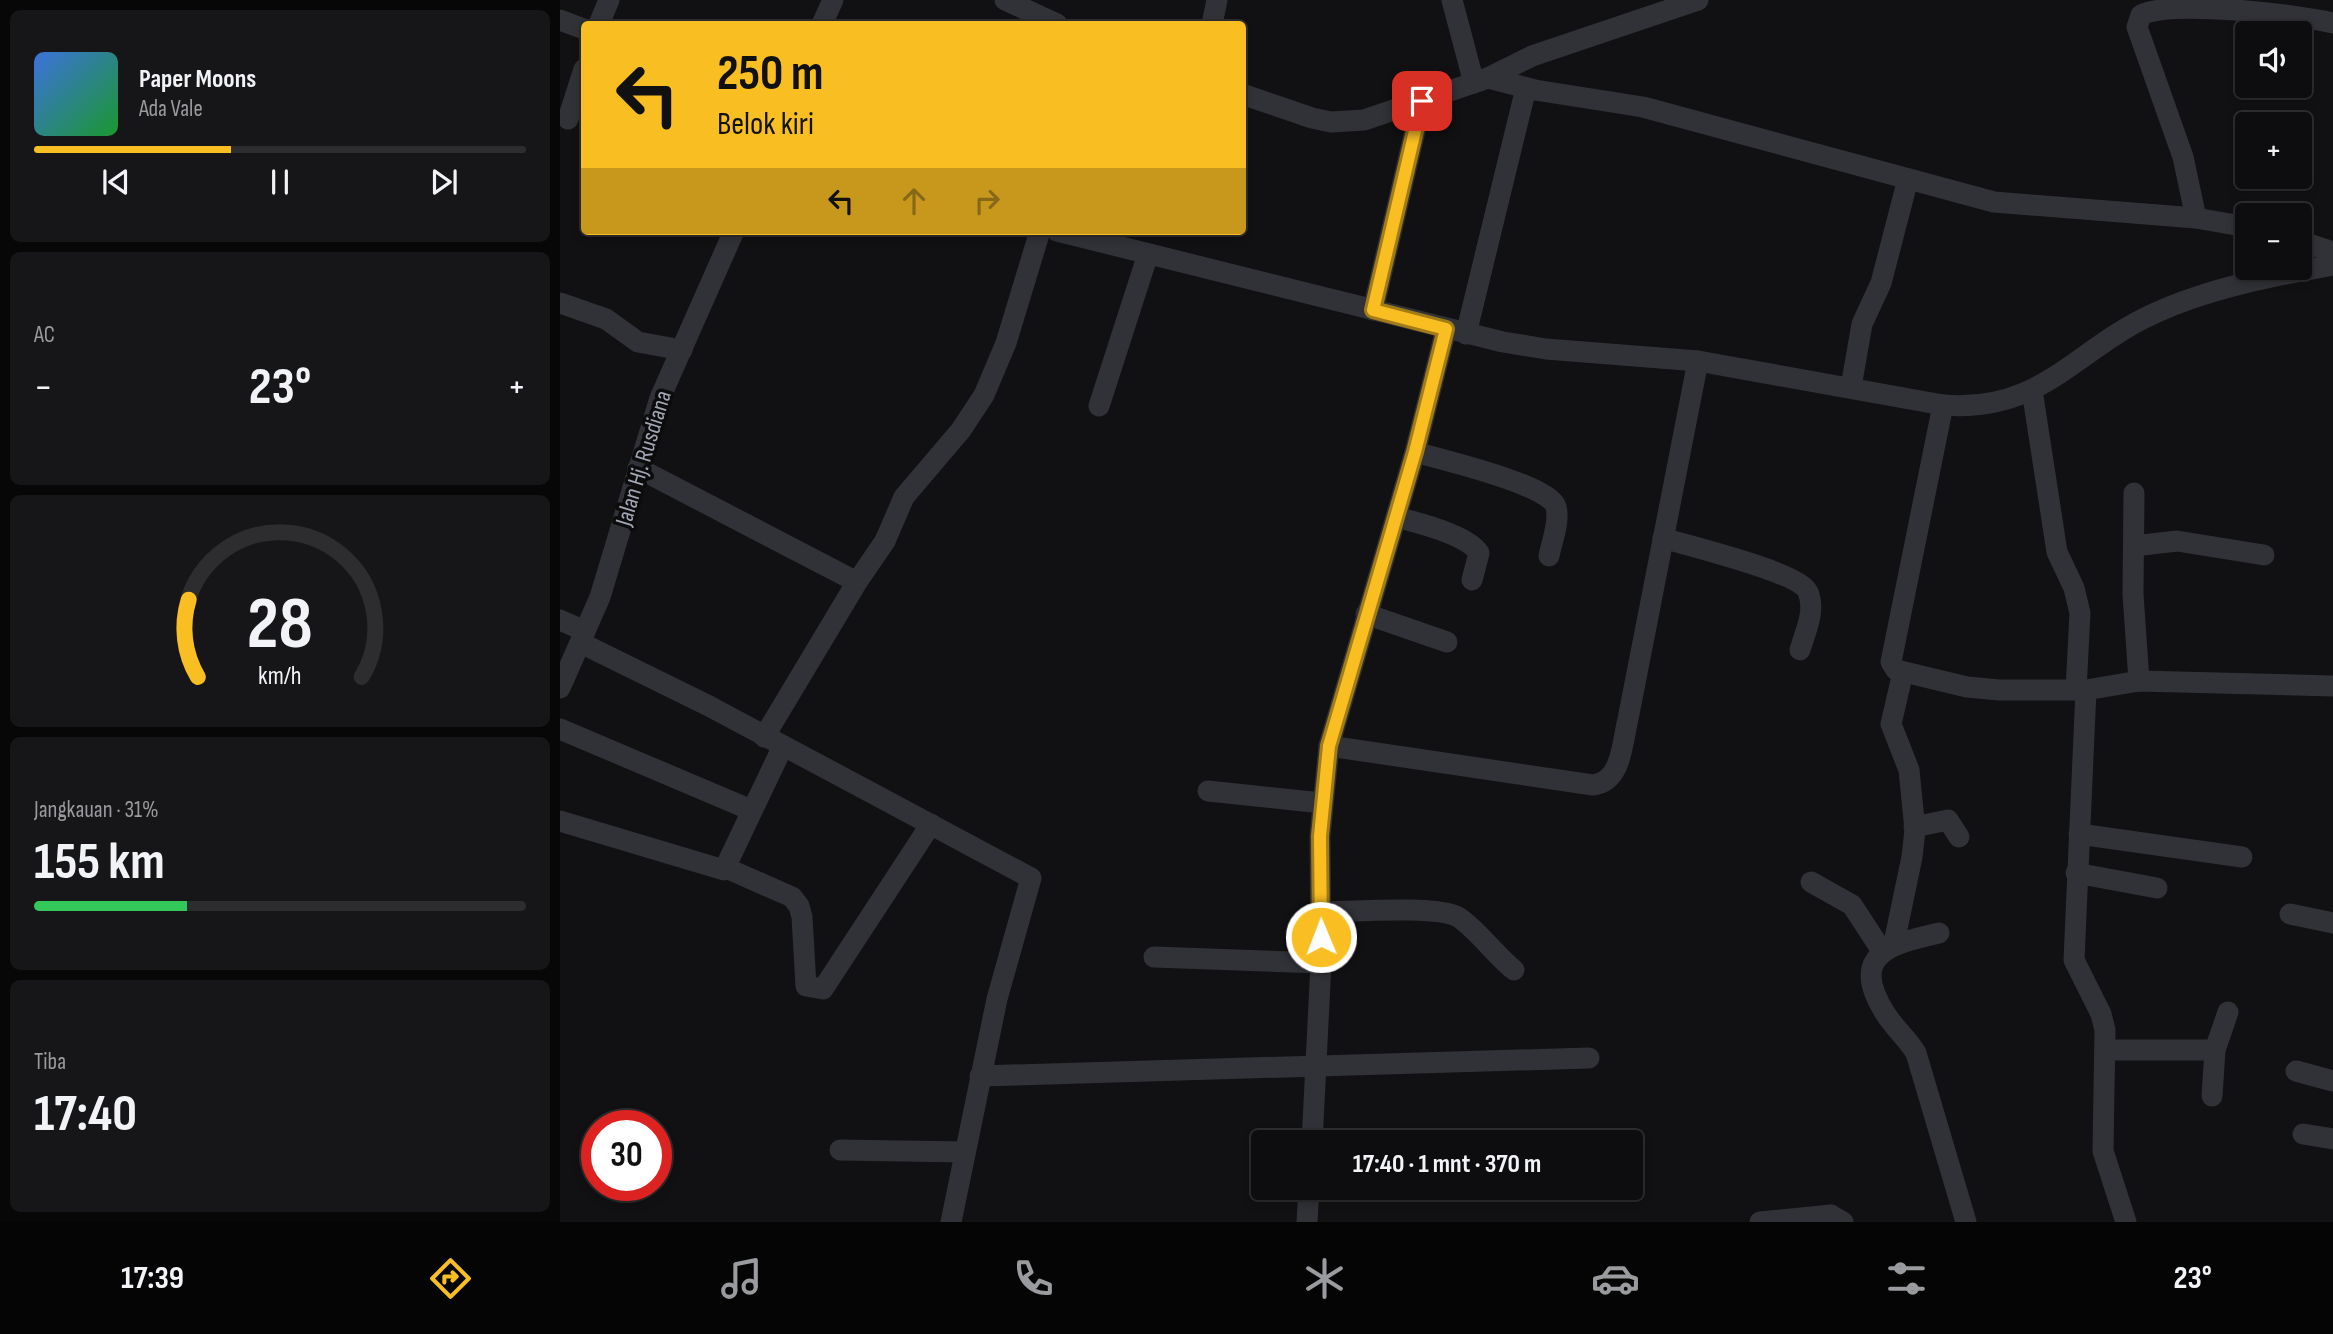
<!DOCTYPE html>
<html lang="id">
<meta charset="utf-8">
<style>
body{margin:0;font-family:"Sofia Sans Condensed",sans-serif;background:#161517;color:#f1f3f6;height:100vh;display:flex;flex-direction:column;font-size:26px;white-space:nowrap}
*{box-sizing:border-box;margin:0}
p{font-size:23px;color:#9a9b9e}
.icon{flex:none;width:38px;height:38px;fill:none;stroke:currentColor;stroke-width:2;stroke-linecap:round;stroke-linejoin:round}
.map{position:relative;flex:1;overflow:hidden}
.drawer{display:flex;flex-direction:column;gap:10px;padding:10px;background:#070708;width:560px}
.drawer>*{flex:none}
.guide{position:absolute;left:21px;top:21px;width:665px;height:214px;border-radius:7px;box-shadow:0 4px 10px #0003,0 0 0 2px #2d2c2e;background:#f9be22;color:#111;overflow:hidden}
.controls{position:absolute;left:1675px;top:21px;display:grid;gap:14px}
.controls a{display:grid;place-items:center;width:77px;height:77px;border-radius:7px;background:#0d0c0e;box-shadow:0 4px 10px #0003,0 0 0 2px #2d2c2e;font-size:35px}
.speed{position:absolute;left:21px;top:1110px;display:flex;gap:14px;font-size:35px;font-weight:700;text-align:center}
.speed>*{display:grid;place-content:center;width:91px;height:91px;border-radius:50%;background:#0d0c0e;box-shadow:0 4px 10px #0003,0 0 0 2px #2d2c2e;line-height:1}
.speed .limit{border:10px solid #d22;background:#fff;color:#111}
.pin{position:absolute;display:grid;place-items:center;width:60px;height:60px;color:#fff;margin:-30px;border-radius:14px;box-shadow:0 4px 10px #0006}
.me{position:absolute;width:77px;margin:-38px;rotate:359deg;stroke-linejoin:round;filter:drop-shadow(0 0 5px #0008)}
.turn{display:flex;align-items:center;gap:24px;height:147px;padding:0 21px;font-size:32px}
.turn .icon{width:91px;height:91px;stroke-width:2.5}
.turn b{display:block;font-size:49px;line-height:60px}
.lanes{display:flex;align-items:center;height:66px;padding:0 21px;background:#0003;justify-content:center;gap:35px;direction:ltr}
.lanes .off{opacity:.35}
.big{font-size:52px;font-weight:700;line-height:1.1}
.drawer .card{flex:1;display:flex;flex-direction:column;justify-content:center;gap:10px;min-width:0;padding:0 24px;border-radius:10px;background:#161517}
.drawer .dial{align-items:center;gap:0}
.dial svg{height:182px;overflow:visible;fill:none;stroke:#2d2c2e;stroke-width:7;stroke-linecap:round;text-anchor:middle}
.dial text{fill:#f1f3f6;stroke:none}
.song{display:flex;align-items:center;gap:21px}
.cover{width:84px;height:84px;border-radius:10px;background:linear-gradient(135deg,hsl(220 70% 55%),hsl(130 70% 35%))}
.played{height:7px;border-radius:4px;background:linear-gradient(90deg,#f9be22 40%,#2d2c2e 40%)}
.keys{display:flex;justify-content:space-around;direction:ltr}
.heat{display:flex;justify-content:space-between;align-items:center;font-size:38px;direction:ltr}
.charge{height:10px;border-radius:5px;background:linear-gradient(90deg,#34c759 31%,#2d2c2e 0)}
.trip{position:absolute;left:691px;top:1130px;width:392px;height:70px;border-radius:7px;background:#0d0c0e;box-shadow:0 4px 10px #0003,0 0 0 2px #2d2c2e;font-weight:700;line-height:70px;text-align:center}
.tabs{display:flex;height:112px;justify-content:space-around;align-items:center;background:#050506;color:#9a9b9e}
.tabs .icon{width:49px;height:49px}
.tabs .active{color:#f9be22}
.tabs b{font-size:32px;color:#f1f3f6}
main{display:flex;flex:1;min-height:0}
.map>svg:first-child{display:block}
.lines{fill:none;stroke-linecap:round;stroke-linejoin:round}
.minor{stroke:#313237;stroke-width:21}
.route-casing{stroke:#a27c16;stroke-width:18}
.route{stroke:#f9be22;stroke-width:12}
.labels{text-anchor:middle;stroke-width:7;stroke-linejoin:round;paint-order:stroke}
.street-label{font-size:24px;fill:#a1a6b4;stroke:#0c0c0d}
</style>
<main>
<section class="drawer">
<div class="card">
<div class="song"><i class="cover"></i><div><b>Paper Moons</b><p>Ada Vale</p></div></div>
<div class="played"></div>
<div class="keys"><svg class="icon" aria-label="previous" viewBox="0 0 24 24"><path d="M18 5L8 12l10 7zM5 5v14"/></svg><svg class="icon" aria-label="pause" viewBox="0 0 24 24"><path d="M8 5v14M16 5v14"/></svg><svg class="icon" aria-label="next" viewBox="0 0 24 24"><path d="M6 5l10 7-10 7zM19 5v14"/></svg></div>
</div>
<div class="card"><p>AC</p>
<div class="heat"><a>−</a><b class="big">23°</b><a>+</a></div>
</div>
<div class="card dial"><svg viewBox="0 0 100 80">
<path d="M14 69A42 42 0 1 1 86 69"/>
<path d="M14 69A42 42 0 0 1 10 35" stroke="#f9be22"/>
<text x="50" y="56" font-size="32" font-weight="700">28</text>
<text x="50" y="72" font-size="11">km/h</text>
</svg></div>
<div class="card"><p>Jangkauan · 31%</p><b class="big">155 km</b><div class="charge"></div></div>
<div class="card"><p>Tiba</p><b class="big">17:40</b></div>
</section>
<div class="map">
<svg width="1773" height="1222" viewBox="0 0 1773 1222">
<rect width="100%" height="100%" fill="#111012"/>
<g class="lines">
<g class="minor">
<polyline points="445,0 497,24"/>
<polyline points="892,0 914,83"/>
<polyline points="0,20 24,29"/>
<polyline points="39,24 49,0"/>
<polyline points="262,24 273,0"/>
<polyline points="652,24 657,0"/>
<polyline points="928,78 975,90 1083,107 1434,202 1636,218 1687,227"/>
<polyline points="682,94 752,118 771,122 804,120 928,78 972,56 1138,0"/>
<polyline points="8,119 24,69"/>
<path d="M1636 218 1623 157 1577 27 1581 15C1612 0 1735 14 1773 23"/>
<path d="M497 231 943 342 986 349 1138 361 1383 405C1482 413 1514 350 1593 314 1649 288 1713 276 1773 265"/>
<polyline points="1740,241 1773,252"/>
<polyline points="0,303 46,319 78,342 122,350"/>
<polyline points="813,310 862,101"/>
<polyline points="906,334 966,88"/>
<polyline points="1291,387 1302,324 1321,283 1348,179"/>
<polyline points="1472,390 1497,552 1514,588 1520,613 1516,690"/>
<polyline points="1383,405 1331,662 1336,670 1407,687 1439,690 1526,690 1579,681 1773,686"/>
<polyline points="539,406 588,254"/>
<path d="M855 452C879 459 991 485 996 507 1000 521 992 541 989 556"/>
<polyline points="78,468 297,582"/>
<polyline points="1574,493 1573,594 1579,681"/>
<path d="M836 517C856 522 908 535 919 553L912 580"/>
<path d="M1103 538C1128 546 1239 572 1248 592 1256 611 1245 632 1240 650"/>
<polyline points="1574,546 1617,541 1704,555"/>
<polyline points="806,614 887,642"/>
<polyline points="0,620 25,631"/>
<polyline points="21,643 149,706 471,878 437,999 391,1222"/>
<polyline points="0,688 40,597 100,398 174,231"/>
<polyline points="1526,690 1514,960 1541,1014 1545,1030 1543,1151 1566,1222"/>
<polyline points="0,729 191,810"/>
<polyline points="204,737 297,582 325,541 344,497 401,430 424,395 446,343 480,231"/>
<path d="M769 746 1033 785C1062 782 1062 743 1068 719L1138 361"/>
<polyline points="648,791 762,803"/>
<polyline points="0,821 164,870 223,746"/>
<polyline points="1354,827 1388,820 1399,837"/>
<polyline points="1519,834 1682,857"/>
<polyline points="166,868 232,897 239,906 242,917 246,986 263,989 371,824"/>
<polyline points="1516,873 1597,888"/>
<polyline points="1251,882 1292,905 1322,951"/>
<path d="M760 912C789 912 876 905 898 917 916 928 935 955 954 970"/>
<polyline points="1730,914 1773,923"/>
<path d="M1379 933C1331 944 1288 954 1325 1013 1334 1028 1347 1038 1356 1053L1406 1222"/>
<polyline points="1334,943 1352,857 1355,830 1349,770 1331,724 1343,672"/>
<polyline points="594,957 761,963"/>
<polyline points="1546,1050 1655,1050 1668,1012"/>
<polyline points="1736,1071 1773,1081"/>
<polyline points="420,1076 1029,1058"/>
<polyline points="1652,1096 1655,1050"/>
<polyline points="1743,1134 1773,1139"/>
<polyline points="752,1143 761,963 760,836 769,746 855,452 886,329"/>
<polyline points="280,1150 405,1152"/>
<polyline points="747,1222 749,1188"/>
<polyline points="1200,1222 1271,1215 1283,1222"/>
</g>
</g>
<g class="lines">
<g class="route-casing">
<polyline id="route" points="761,937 760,836 769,746 855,452 886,329 813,310 862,101"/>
</g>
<use href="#route" class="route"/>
</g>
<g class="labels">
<g class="street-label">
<text transform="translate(83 458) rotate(-73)" y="8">Jalan Hj. Rusdiana</text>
</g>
</g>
</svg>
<div class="controls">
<a><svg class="icon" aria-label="sound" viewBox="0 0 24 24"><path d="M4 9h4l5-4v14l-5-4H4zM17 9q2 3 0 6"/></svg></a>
<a>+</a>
<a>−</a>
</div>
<div class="speed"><div class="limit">30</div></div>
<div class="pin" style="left:862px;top:101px;background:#d93025"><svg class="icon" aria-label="arrive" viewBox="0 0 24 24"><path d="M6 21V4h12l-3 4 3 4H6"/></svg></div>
<svg class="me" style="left:761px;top:937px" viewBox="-20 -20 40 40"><circle r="17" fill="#f9be22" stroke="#fff" stroke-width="3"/><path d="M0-11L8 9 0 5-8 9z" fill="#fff"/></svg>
<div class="trip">17:40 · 1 mnt · 370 m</div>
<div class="guide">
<div class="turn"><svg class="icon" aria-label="left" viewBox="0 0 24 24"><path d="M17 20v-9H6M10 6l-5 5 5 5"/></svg><div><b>250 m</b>Belok kiri</div></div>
<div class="lanes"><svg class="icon" aria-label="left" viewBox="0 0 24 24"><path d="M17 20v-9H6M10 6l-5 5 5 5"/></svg><svg class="icon off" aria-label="ahead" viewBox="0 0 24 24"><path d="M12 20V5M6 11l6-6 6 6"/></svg><svg class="icon off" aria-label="right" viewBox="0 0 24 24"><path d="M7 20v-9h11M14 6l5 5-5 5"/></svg></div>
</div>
</div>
</main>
<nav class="tabs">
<b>17:39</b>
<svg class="icon active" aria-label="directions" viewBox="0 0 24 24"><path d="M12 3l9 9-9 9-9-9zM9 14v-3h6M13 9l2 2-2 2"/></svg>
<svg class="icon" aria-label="music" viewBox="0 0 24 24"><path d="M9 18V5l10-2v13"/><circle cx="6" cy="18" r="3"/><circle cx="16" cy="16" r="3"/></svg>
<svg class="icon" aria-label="phone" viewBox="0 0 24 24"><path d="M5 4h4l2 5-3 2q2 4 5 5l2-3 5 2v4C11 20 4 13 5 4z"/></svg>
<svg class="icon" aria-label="climate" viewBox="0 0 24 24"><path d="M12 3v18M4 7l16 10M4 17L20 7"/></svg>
<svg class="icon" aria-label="car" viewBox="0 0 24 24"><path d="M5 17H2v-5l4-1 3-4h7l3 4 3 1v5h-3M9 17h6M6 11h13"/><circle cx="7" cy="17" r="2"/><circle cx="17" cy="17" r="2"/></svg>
<svg class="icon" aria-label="filters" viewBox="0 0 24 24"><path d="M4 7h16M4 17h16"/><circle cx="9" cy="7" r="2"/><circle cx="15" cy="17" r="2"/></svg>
<b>23°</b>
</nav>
